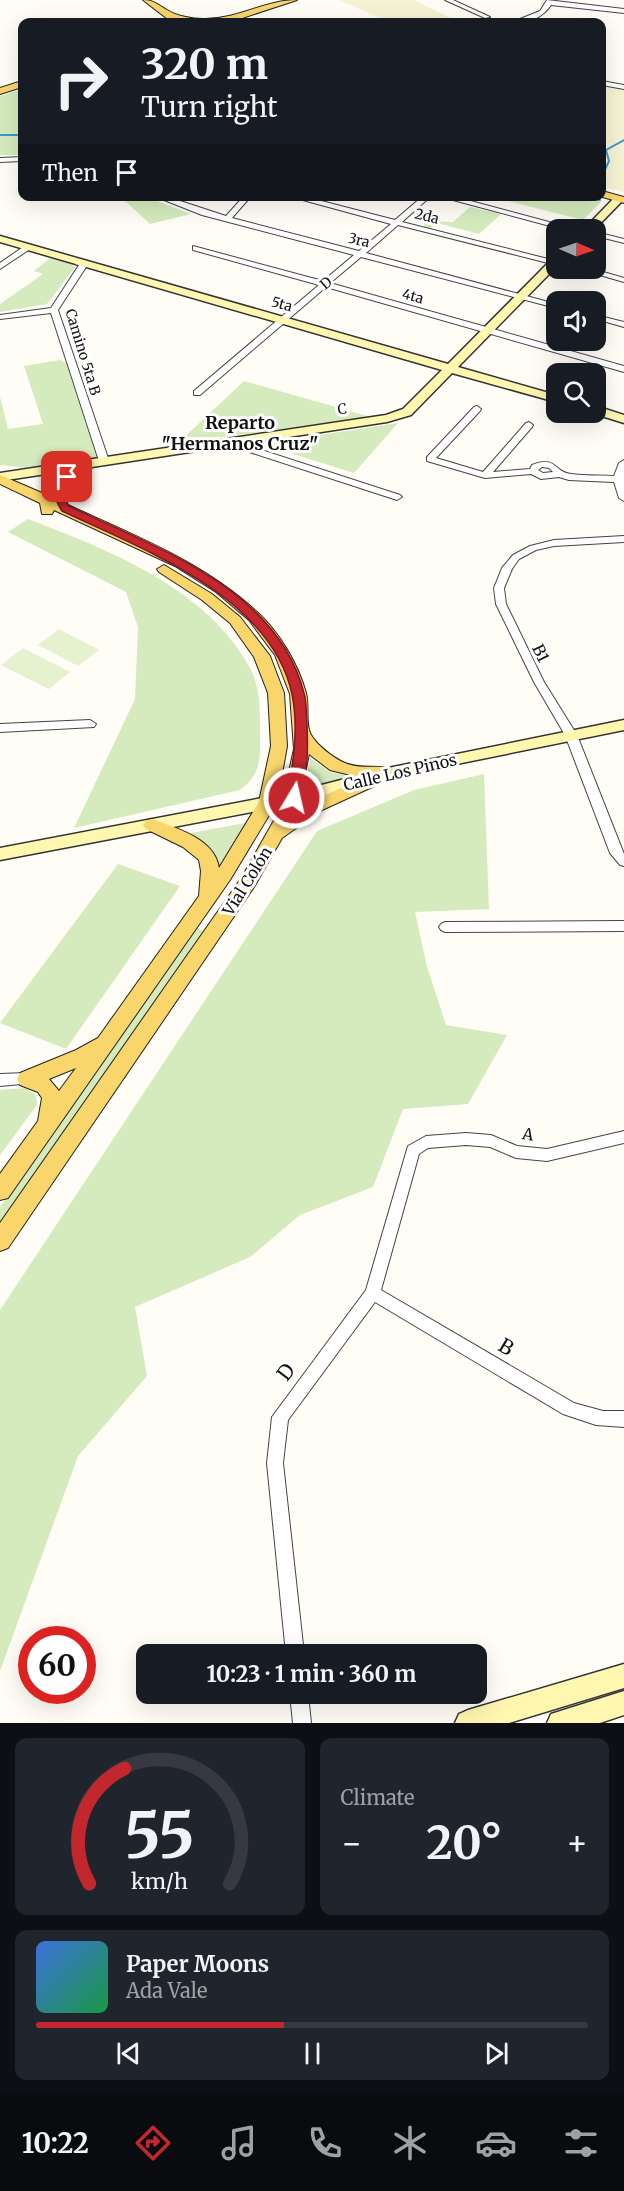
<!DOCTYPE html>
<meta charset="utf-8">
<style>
body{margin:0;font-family:Merriweather,serif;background:#20242c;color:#f1f3f6;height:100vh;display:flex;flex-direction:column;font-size:22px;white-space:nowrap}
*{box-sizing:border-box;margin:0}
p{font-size:20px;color:#9ea1a6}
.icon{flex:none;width:33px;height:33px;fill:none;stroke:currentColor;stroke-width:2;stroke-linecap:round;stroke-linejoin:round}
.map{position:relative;height:1723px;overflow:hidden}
.panel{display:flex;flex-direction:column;gap:15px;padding:15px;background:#0d0f14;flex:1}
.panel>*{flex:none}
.hud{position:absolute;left:18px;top:18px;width:588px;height:183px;border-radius:12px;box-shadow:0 6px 24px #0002;background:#171b24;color:#f1f3f6;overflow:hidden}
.needle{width:39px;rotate:92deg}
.fabs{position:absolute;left:546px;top:219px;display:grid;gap:12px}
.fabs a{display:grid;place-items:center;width:60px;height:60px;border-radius:12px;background:#171b24;box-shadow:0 6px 24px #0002;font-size:30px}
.speed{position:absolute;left:18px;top:1626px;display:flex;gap:12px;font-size:30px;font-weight:700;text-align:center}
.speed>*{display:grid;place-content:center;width:78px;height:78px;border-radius:50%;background:#171b24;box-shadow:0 6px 24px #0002;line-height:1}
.speed .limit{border:9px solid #d22;background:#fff;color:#111}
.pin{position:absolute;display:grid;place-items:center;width:51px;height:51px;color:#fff;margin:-26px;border-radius:12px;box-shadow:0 3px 9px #0006}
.me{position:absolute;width:66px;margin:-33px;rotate:9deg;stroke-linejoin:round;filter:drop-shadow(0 0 4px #0008)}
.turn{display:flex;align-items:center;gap:21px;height:126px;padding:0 24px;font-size:27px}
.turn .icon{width:78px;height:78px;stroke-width:2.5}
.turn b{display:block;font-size:42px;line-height:51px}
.then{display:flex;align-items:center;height:57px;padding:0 24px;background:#0003;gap:12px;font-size:22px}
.big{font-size:45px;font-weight:700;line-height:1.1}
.panel .card{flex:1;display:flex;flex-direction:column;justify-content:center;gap:9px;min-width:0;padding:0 21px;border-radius:12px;background:#20242c}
.panel .dial{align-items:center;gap:0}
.dial svg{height:156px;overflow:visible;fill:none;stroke:#363941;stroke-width:7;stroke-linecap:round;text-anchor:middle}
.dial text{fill:#f1f3f6;stroke:none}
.song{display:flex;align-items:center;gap:18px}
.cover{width:72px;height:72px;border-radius:9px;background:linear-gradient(135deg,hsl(220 70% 55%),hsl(140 70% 35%))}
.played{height:6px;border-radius:3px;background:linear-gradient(90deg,#c4262e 45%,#363941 45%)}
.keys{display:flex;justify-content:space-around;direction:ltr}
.heat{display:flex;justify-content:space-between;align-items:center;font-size:33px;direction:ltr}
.panel .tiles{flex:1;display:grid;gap:15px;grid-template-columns:1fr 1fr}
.card:last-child{grid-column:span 2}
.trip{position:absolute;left:136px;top:1644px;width:351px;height:60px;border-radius:12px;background:#171b24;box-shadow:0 6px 24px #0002;font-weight:700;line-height:60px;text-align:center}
.menu{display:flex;height:96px;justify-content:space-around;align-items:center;background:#090b0e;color:#9ea1a6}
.menu .icon{width:42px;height:42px}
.menu .selected{color:#c4262e}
.menu b{font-size:27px;color:#f1f3f6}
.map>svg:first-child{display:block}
.farmland{fill:#f6f3d4}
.green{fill:#d5ebbd}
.pitch{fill:#e6f2cf}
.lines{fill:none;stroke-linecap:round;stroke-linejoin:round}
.stream{stroke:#3f96cf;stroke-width:2}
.street-casing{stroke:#444;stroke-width:2}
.secondary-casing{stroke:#333;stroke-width:3}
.primary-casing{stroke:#222;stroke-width:2}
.street{fill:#fff;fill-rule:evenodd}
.secondary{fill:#fff6b0;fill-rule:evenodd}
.primary{fill:#f9d66b;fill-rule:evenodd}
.route{fill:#c4262e;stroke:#7f191e;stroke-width:1.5}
.labels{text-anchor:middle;stroke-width:6;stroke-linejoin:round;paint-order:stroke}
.far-street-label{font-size:14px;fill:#111;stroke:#fff}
.street-label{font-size:16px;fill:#111;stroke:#fff}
.far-district-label{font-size:18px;font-weight:bold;fill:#111;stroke:#fff}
.near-street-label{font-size:20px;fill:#111;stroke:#fff}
</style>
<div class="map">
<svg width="624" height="1723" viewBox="0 0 624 1723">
<rect width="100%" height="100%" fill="#fffdf5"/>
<g class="farmland">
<polygon points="339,0 414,0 459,22 389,22"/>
<polygon points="602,85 624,90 624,192 602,187"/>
</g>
<g class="green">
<polygon points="22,89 22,155 0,155 0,96"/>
<polygon points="504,196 592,196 601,202 583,220 500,199"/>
<polygon points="121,197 147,197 191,214 150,224"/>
<polygon points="470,207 501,214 479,234 437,223 430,229 424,226 425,223 430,221 453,222"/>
<polygon points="50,258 71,263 75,267 47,304 0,312 0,304 43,274 34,271"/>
<polygon points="60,360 66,363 97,458 27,468 0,465 0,397 8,429 43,424 24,366"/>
<polygon points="244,381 371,417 178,443"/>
<polygon points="398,423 354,473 261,444"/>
<path d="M28 519C109 550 209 589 251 670 260 688 260 710 260 729 260 756 263 773 240 790L74 828 135 699 138 627 126 592 8 532Z"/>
<polygon points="310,758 330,772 356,777 305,787"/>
<polygon points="484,774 489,909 415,912 427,967 446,1025 507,1035 468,1104 403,1109 373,1187 300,1215 250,1257 135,1307 147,1376 78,1456 0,1671 0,1310 317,831 414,790"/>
<polygon points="250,822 220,870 206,845 186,834"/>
<polygon points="118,864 180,886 66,1049 0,1023"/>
<polygon points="196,928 204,931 0,1223 0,1207"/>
<polygon points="25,1088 36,1095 37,1105 0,1155 0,1090"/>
</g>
<g class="pitch">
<polygon points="59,629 99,650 78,666 38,645"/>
<polygon points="23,648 70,672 49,689 1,665"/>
</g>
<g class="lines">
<g class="stream">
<polyline points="0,135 22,135"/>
<polyline points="602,176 609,161 606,150 624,140"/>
<polyline points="586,196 600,200"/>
</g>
<g class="street-casing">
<g id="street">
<polygon points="445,0 453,0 490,17 485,18"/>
<path d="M547 0 624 9V13L551 5C544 16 528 25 515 21L540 11Z"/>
<polygon points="68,20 71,22 64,22 65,21"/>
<polygon points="602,81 624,85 624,89 602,85"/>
<polygon points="22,157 22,161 0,162 0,158"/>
<polygon points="154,196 165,196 226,216 244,196 251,196 232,218 359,251 391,224 288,196 302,196 395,220 423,196 431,196 402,222 556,261 556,265 398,225 366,253 556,304 556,308 361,257 330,283 624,366 624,372 326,287 200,395 194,395 194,391 319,285 193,250 193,246 323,281 354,255 202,215"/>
<polygon points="438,196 452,196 579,230 565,230"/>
<polygon points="596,232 624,239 624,243 596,236"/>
<polygon points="26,245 33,247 0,269 0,263"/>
<polygon points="75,260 81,260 88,264 58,310 109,461 104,464 99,461 51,313 0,319 0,315 51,308 79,265 75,264"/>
<polygon points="575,268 590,268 624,278 624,282"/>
<polygon points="596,315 624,322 624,327 596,319"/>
<path d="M477 406 481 409 480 411 436 458 483 472 526 423 529 422 533 425 532 427 493 472 530 469 532 465C557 455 553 472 571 474 585 476 600 475 614 476L619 463 624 460V501L619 498 614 482 569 480 559 477 541 479 531 474 485 478 427 461V457L474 407ZM542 467 549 468 553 472 543 473 538 470Z"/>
<polygon points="228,439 400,495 402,497 397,500 394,499 225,444 224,442"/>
<polygon points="624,536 624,542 554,546 536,550 519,559 512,569 504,588 506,604 544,682 577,735 624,854 624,866 620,865 610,853 565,735 534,682 496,604 494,588 502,568 513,555 530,546 554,540"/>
<polygon points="90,720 96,724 94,727 0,732 0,724"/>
<polygon points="624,921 624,931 445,932 441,930 439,927 441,924 445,922"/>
<polygon points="27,1073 32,1075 34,1079 32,1083 0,1086 0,1074"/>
<polygon points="624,1131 624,1143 547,1161 516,1158 490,1147 466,1145 428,1148 419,1154 381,1290 574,1403 603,1411 624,1411 624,1427 596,1425 563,1414 375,1302 288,1420 283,1463 304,1654 286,1654 267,1463 272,1417 366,1290 408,1146 426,1136 466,1133 491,1135 517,1146 547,1149"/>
<polygon points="290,1694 308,1694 311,1723 293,1723"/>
</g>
</g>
<g class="secondary-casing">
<g id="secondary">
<polygon points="615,197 624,199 594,230 583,230"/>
<polygon points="0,236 448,364 552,259 556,258 556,267 458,367 556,395 556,402 452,373 411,415 387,422 0,481 0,473 386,415 403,409 442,370 0,242"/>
<polygon points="596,406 624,415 624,423 592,413 596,412"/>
<polygon points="624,720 624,730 388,778 294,804 0,860 0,848 294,792 388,768"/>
<polygon points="624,1664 624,1688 509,1723 455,1723 459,1714 468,1710"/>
<polygon points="624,1691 624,1715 600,1723 547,1723 551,1714"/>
</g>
</g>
<g class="primary-casing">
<g id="primary">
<path d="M143 0C154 0 158 5 167 10 176 16 193 19 203 19 236 20 265 0 297 0L230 22 169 20Z"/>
<polygon points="22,81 22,87 0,94 0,88"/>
<polygon points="602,191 624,197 624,203 599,196 602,196"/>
<path d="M85 460 90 461 92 464C83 472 69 472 59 481L55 499C125 532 200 559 257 612 279 632 298 664 306 693 309 705 306 718 309 730 312 742 333 758 345 763 361 770 378 764 394 769L397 773 394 777 322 810 282 838 254 887 8 1248 0 1251V1223L242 877 281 808 294 749 290 694 275 655 249 620 216 592 175 566 54 510 52 514H42L40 503 0 484V475L42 493C46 471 65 465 85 460ZM309 754 330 770 363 778 310 802 297 811Z"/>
<path d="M164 565 212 594 240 617 270 656 284 693 287 746 277 802 230 880 8 1198 0 1200V1174L38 1121 42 1098 38 1092 20 1085 17 1079 20 1073 76 1050 98 1038 199 896 201 871 199 860 183 847 146 829 143 825 146 821 152 819 158 821C181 830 215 840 219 868L259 802 271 746 268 693 254 657 230 623 202 600 159 572 157 569ZM76 1068 59 1091 49 1079Z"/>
</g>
</g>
<use href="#street" class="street"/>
<use href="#secondary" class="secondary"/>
<use href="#primary" class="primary"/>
</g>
<path class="route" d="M67 474 72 477C65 488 62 494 69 506 156 548 277 588 304 693 307 703 306 715 307 725 308 746 308 782 298 801H289L287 798C293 764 299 729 292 694 271 596 142 549 62 511 52 496 53 490 63 475Z"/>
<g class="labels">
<g class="far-street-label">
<text transform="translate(427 216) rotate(14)" y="5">2da</text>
<text transform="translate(359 240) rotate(14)" y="5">3ra</text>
<text transform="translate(326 283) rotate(-41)" y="5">D</text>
<text transform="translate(413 296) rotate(15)" y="5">4ta</text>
<text transform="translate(282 304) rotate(16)" y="5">5ta</text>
<text transform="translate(83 352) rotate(73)" y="5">Camino 5ta B</text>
<text transform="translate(342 409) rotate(-8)" y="5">C</text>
</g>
<g class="street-label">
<text transform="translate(541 653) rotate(64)" y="6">B1</text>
<text transform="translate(400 772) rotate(-13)" y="6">Calle Los Pinos</text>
<text transform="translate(247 881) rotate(-58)" y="6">Vial Colón</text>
<text transform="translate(528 1134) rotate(9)" y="6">A</text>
</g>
<g class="far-district-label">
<text x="240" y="429">Reparto<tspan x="240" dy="21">"Hermanos Cruz"</tspan></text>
</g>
<g class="near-street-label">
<text transform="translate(506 1347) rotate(31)" y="7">B</text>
<text transform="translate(286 1372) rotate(-53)" y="7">D</text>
</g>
</g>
</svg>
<div class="fabs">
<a><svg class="needle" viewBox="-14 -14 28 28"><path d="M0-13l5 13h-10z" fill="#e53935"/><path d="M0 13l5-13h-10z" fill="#9ea1a6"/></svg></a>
<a><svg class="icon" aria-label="sound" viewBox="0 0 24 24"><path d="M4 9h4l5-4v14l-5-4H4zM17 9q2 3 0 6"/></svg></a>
<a><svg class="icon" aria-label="search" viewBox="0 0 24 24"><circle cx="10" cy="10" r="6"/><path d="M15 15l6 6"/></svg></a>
</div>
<div class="speed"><div class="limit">60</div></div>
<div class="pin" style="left:67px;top:477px;background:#d93025"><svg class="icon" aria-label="arrive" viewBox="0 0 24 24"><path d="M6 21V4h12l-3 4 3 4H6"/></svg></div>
<svg class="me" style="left:294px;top:798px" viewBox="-20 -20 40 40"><circle r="17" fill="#c4262e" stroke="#fff" stroke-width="3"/><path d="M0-11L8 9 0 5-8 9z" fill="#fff"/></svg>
<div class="trip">10:23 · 1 min · 360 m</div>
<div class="hud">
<div class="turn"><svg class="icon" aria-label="right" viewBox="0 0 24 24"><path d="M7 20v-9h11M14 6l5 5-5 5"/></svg><div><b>320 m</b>Turn right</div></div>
<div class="then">Then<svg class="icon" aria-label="arrive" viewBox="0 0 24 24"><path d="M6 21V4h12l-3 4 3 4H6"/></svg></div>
</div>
</div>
<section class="panel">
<div class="tiles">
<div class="card dial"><svg viewBox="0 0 100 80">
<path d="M14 69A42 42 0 1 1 86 69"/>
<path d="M14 69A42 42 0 0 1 32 10" stroke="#c4262e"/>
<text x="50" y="56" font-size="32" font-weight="700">55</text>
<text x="50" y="72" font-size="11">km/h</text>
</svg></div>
<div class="card"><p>Climate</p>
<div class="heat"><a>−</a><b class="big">20°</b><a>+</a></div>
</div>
<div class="card">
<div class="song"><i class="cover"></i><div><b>Paper Moons</b><p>Ada Vale</p></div></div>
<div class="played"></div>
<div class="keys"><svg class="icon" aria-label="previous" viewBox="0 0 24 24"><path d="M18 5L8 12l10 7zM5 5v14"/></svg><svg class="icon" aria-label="pause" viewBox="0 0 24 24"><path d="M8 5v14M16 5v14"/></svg><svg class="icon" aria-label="next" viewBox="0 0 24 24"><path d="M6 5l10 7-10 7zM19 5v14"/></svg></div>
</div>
</div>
</section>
<nav class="menu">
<b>10:22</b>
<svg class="icon selected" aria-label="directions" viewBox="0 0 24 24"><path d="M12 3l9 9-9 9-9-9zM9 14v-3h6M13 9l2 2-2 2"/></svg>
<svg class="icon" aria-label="music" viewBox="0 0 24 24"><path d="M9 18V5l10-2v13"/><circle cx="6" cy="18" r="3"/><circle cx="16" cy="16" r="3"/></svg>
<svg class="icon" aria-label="phone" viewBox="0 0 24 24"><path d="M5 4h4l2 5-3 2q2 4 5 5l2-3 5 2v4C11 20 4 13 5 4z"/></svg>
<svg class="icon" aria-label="climate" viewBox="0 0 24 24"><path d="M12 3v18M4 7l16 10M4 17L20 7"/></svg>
<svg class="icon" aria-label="car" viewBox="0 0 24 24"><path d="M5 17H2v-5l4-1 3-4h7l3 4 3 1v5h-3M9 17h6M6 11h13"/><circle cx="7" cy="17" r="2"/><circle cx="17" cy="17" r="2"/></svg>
<svg class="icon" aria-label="filters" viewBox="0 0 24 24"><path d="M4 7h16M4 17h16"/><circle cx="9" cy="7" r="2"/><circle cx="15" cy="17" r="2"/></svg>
</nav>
